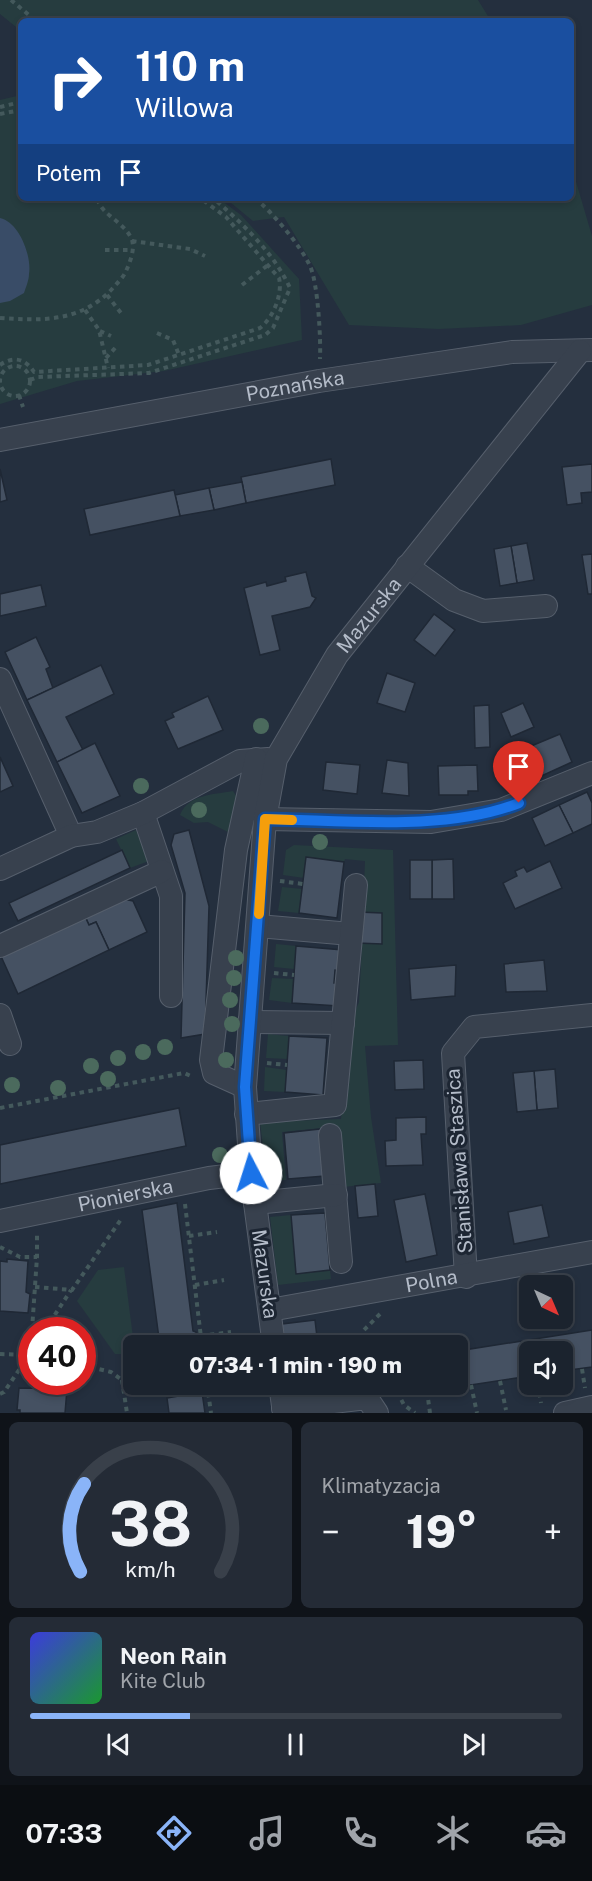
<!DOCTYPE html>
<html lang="pl">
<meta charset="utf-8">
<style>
body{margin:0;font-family:"Public Sans",sans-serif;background:#242b36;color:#f1f3f6;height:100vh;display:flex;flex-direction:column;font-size:22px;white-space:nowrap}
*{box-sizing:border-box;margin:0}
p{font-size:20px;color:#a0a4aa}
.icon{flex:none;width:33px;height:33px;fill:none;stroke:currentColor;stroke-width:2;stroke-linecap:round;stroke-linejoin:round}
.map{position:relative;height:1413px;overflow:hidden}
.panel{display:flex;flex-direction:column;gap:9px;padding:9px;background:#0f1319;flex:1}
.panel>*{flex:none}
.guide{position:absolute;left:18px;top:18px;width:556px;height:183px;border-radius:9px;box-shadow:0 3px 9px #0003,0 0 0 2px #39404a;background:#1a4fa0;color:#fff;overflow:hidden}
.needle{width:39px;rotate:136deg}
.fabs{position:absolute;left:519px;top:1275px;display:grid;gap:12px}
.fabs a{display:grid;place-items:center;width:54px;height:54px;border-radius:9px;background:#1b232e;box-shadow:0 3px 9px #0003,0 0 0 2px #39404a;font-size:30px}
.speed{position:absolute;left:18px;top:1317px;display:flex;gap:12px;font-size:30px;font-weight:700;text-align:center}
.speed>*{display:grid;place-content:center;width:78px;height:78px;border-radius:50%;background:#1b232e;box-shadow:0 3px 9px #0003,0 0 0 2px #39404a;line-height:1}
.speed .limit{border:9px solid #d22;background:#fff;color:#111}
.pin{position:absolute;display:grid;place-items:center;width:51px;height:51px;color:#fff;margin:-62px -26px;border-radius:50% 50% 50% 0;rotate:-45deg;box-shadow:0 0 6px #0007}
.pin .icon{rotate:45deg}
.me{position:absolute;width:66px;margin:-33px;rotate:355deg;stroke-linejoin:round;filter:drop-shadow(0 0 4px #0008)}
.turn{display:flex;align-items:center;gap:21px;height:126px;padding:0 18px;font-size:27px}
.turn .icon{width:78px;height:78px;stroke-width:2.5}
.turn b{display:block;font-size:42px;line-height:51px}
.then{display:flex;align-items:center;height:57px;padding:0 18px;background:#0003;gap:12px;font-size:22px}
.big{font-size:45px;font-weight:800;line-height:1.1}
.panel .tile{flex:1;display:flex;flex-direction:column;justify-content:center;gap:9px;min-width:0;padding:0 21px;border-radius:9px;background:#242b36}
.panel .dial{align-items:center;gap:0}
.dial svg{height:156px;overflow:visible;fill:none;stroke:#39404a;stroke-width:7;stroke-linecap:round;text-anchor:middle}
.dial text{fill:#f1f3f6;stroke:none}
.song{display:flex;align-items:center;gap:18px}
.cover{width:72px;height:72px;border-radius:9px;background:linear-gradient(135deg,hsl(240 70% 55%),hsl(130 70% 35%))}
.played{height:6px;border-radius:3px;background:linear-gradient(90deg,#8ab4f8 30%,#39404a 30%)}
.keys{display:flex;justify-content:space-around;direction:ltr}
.heat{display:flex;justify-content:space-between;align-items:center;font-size:33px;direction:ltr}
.panel .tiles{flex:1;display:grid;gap:9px;grid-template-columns:1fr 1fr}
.tile:last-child{grid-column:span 2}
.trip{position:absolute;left:123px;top:1335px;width:345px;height:60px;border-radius:9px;background:#1b232e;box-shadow:0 3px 9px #0003,0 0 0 2px #39404a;font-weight:800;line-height:60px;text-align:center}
.tabs{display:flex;height:96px;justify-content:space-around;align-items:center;background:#0b0e12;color:#a0a4aa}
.tabs .icon{width:42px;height:42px}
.tabs .active{color:#8ab4f8}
.tabs b{font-size:27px;color:#f1f3f6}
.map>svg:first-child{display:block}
.green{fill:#263c3f}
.water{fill:#394c67}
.building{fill:#455162;stroke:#1f2835;stroke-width:1.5}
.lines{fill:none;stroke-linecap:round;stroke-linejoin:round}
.minor-casing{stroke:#565f6c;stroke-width:24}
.path{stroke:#44595c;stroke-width:4;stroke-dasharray:4.5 4.5;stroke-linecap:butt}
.minor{stroke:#38414e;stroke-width:22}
.tree{fill:#4b6a5d}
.route-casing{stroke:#114b97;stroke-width:15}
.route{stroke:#1a73e8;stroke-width:10}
.slow{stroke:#f59e0b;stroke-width:10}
.labels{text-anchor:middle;stroke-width:6;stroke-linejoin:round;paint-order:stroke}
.street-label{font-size:20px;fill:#b4bcc9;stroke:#1d2633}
</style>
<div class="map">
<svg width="592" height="1413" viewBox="0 0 592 1413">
<rect width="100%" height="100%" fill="#242f3e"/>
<g class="green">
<polygon points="0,0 478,0 491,21 21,21 21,31 0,14"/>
<polygon points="21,95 21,198 218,198 241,215 299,279 302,340 164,371 77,381 0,404 0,100"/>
<polygon points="572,168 592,236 592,305 521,325 439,329 349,325 284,217 253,221 225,198 572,198"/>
<path d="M233 791 240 802 232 834 208 822 194 823 180 815C189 794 212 795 233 791Z"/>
<polygon points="136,830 149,861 130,868 116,839"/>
<polygon points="294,845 393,850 398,1045 365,1046 371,1117 381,1183 343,1187 332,1127 282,1132 286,1180 267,1181 260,1122 341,1119 347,1031 359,1002 362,944 382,944 382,913 363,912 365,861 345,859 344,862 307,857 304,878 283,875 286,850"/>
<polygon points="282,887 302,889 299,913 278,911"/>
<polygon points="276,944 296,946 294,969 274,967"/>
<polygon points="272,978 293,979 292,1003 269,1000"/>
<polygon points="268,1034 289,1036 288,1059 266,1058"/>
<polygon points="265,1067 287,1070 285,1092 264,1091"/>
<polygon points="291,1215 296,1273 330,1270 331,1279 278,1285 270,1217"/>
<polygon points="124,1267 134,1345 133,1354 115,1354 77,1301 98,1270"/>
</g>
<path class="water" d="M0 218C19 222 32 256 29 274 29 280 26 287 24 293L10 301 0 303Z"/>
<g class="building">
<polygon points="331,459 335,485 246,503 241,477"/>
<polygon points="592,464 592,492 581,493 582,503 567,505 562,467"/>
<polygon points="0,469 7,500 0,502"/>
<polygon points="242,482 246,503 214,510 209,488"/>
<polygon points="209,488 214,510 180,516 175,495"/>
<polygon points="174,490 180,516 90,535 84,509"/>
<polygon points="527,543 534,580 517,583 511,546"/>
<polygon points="511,546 517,583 500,586 494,549"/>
<polygon points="592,554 592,594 588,594 582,555"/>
<polygon points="306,572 312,596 316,598 310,607 272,616 280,650 260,655 244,588 266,582 267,586 286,581 285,577"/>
<polygon points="41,585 46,606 0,616 0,594"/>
<polygon points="434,614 455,630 435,656 414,640"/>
<polygon points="36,637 50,667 46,669 53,688 27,700 5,652"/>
<polygon points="101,665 114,694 66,717 83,750 57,762 27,700"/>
<polygon points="387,673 415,683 405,712 377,703"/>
<polygon points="208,696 223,730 178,749 165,721 174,717 172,713"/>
<polygon points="523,703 534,727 511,737 501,713"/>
<polygon points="489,705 490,747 475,748 474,706"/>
<polygon points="560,734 572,762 537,778 524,749"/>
<polygon points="95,743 120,796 82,813 57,762"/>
<polygon points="0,757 13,786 0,792"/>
<polygon points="387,760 408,763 409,796 382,793"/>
<polygon points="326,762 360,765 357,794 323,790"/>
<polygon points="477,765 478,791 468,791 468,795 439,795 438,766"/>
<polygon points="587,792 592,803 592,824 573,833 559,805"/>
<polygon points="559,805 573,833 545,846 532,818"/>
<polygon points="189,830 209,906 205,1034 181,1038 185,893 171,845 174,834"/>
<polygon points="122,850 130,868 18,921 9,903"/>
<polygon points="306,857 344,862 337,918 299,913"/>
<polygon points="453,859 454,899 432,899 432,860"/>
<rect x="410" y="860" width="22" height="39"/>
<polygon points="550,861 562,888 515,909 503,883 517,876 515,871 524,867 527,872"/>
<polygon points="114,897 133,901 147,932 109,950 96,922 89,925 83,912"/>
<polygon points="83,912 89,925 96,922 109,950 18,994 0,954"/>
<polygon points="358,912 382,913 382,944 357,943"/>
<polygon points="296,946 343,950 341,971 335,970 334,983 340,983 339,1006 292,1003"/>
<polygon points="544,960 547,991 506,992 504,964"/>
<polygon points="456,965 455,996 411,1000 409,969"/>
<polygon points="289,1036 327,1038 323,1095 285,1092"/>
<polygon points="423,1060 424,1089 395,1090 394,1061"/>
<polygon points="555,1069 558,1108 537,1110 534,1071"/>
<polygon points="534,1071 537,1110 517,1112 513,1073"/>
<polygon points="179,1108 186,1146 0,1184 0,1145"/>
<polygon points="426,1117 426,1134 421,1134 423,1165 386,1166 385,1141 396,1140 396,1118"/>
<polygon points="320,1129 325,1176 288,1179 284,1133"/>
<polygon points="375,1184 378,1216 358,1218 355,1186"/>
<polygon points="425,1194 437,1255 406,1262 394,1200"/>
<polygon points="177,1203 193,1331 196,1332 196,1346 160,1346 142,1210"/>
<polygon points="542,1205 549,1237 514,1244 508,1212"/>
<polygon points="325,1213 330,1270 296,1274 291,1215"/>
<polygon points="7,1259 28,1261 26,1292 30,1294 28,1313 0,1311 0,1261 7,1262"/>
<polygon points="315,1320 318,1346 284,1346 282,1324"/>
<polygon points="592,1330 592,1367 562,1371 562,1352 530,1352 530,1376 405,1395 404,1384 458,1384 458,1351"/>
<polygon points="294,1384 323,1384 324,1393 291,1397 289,1390 294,1389"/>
<polygon points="19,1388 67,1389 65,1413 20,1413 20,1410 17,1410"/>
<polygon points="202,1392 205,1413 169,1413 167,1398"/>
</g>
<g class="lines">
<g class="minor-casing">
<g id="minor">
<path id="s1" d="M0 440 319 381 512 352 591 350"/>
<polyline points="407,566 454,600 483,611 546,606"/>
<polyline points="0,679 71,836"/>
<polyline points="143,813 171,896 171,996"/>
<polyline points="265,819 431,822 501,810 592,773"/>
<polyline points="0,869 71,836 97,832 143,813 240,761 268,759"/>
<polyline points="258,926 351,934"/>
<polyline points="0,946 162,871"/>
<polyline points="0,1015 10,1044"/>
<polyline points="249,1022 343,1023"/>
<polyline points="245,1087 214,1073 211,1060 236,850 256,759"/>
<polyline points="246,1114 335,1105 356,885"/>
<polyline points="330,1135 341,1262"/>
<polyline points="255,1203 336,1195"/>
<path id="s2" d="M0 1221 209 1178 251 1173"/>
<polyline points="466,1277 453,1053 474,1027 592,1015"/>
<path id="s3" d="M270 1310 592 1252"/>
<path id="s4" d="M274 1346 251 1173 245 1087 265 819 276 759 337 655 580 351"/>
<polyline points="280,1384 284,1413"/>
<polyline points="283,1408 367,1398 377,1413"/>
<polyline points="565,1413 592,1407"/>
</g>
</g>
<g class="path">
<polyline points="11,0 36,21"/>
<polyline points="0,107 21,102"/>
<polyline points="0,114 21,110"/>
<path d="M255 198C272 212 301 246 310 266 318 283 321 340 320 359"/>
<polyline points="132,241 190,249 205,256"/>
<polyline points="105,250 132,250"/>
<polyline points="242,285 268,265"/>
<polyline points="107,295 121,313"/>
<polyline points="85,310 99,330 108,368"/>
<path d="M0 318C42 321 81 322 112 289 117 283 123 278 126 271 130 262 135 250 132 240 125 222 101 215 97 198"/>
<polyline points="100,331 111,336"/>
<polyline points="157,333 173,340 179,355"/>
<polyline points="106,358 116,347"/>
<path d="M0 365C13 356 25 358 34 372L148 365 260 328C273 318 283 294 279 278L226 217 200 198"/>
<circle cx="15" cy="381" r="15"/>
<path d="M30 380 38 377 149 373 265 335 273 328 290 288C274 253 242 223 213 198"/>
<polyline points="19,395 23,407"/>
<polyline points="280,881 303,884"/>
<polyline points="274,973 294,975"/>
<polyline points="267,1063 287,1065"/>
<polyline points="0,1108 184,1073 193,1077"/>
<polyline points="185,1204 202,1346"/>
<polyline points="189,1236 217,1232"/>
<polyline points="0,1247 20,1257 37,1257"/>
<polyline points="195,1285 224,1280"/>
<polyline points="35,1287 72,1290 122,1218"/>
<polyline points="32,1330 37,1257 37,1234"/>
<polyline points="45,1330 71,1290"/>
<polyline points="201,1336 231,1332"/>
<polyline points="372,1346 364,1330 380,1314"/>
<polyline points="0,1354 31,1355"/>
<polyline points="29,1354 32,1331"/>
<polyline points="82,1365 111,1372 122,1380 134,1379"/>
<polyline points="582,1369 585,1388"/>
<polyline points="122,1380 127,1413"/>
<polyline points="500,1381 506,1410"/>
<polyline points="207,1384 211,1413"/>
<polyline points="393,1384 404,1405 415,1413"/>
<polyline points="538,1384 541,1403"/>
<polyline points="471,1385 477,1413"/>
<polyline points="427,1391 430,1413"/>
<polyline points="0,1394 4,1392 32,1351"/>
</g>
<use href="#minor" class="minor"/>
</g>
<g class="tree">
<circle cx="261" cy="726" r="8"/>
<circle cx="141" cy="786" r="8"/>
<circle cx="199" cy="810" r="8"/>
<circle cx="320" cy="842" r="8"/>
<circle cx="236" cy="958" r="8"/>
<circle cx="234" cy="978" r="8"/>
<circle cx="230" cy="1000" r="8"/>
<circle cx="232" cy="1024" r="8"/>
<circle cx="165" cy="1047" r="8"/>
<circle cx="143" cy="1052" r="8"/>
<circle cx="118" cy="1058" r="8"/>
<circle cx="226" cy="1060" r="8"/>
<circle cx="91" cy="1066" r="8"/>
<circle cx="108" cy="1079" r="8"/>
<circle cx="12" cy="1085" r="8"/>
<circle cx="58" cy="1088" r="8"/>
<circle cx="220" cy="1155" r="8"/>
</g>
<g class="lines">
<g class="route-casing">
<path id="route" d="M251 1173 245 1087 265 819C343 820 446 832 519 803"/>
</g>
<use href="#route" class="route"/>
<polyline class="slow" points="259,914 265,819 292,820"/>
</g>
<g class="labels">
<g class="street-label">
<text dy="7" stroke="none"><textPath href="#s1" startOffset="300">Poznańska</textPath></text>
<text dy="7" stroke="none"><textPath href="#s4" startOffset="762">Mazurska</textPath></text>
<text transform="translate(459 1161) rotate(-94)" y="7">Stanisława Staszica</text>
<text dy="7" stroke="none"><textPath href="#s2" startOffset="128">Pionierska</textPath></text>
<text transform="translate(265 1274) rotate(82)" y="7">Mazurska</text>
<text dy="7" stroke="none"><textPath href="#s3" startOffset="164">Polna</textPath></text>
</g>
</g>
</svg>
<div class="fabs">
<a><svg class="needle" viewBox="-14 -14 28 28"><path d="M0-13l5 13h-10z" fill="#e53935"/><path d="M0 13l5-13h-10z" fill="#a0a4aa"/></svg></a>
<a><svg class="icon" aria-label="sound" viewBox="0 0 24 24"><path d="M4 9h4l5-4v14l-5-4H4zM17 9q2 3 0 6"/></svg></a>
</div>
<div class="speed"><div class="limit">40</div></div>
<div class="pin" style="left:519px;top:803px;background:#d93025"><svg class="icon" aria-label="arrive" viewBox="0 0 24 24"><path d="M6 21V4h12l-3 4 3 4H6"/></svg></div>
<svg class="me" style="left:251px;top:1173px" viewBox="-20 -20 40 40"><circle r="19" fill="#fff"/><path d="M0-13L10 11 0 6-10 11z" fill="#1a73e8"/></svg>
<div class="trip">07:34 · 1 min · 190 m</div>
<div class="guide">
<div class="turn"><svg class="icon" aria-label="right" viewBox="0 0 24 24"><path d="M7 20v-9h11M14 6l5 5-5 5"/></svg><div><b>110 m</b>Willowa</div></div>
<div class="then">Potem<svg class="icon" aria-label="arrive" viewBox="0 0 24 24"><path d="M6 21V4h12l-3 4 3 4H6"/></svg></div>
</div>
</div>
<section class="panel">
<div class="tiles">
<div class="tile dial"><svg viewBox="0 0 100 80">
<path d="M14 69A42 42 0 1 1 86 69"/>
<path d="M14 69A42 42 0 0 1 16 24" stroke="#8ab4f8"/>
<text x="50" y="56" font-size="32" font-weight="700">38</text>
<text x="50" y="72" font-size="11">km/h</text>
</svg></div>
<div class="tile"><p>Klimatyzacja</p>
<div class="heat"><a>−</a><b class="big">19°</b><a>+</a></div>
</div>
<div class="tile">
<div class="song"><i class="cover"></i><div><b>Neon Rain</b><p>Kite Club</p></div></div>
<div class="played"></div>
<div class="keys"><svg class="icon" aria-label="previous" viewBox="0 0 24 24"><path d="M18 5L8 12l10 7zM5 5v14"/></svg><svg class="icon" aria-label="pause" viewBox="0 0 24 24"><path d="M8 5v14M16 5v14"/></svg><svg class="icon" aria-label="next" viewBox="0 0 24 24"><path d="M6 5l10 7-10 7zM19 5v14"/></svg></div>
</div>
</div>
</section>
<nav class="tabs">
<b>07:33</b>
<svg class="icon active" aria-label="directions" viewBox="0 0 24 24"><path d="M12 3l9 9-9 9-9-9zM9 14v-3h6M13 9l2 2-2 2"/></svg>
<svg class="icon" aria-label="music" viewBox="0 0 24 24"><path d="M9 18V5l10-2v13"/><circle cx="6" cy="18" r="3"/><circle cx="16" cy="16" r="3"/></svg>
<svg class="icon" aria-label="phone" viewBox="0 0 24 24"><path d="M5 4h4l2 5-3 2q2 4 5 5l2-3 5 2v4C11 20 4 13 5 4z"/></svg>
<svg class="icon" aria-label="climate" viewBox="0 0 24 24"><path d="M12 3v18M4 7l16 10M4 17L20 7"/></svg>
<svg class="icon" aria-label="car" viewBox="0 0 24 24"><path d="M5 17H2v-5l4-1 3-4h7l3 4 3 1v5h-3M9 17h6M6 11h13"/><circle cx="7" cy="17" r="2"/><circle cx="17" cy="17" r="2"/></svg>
</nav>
